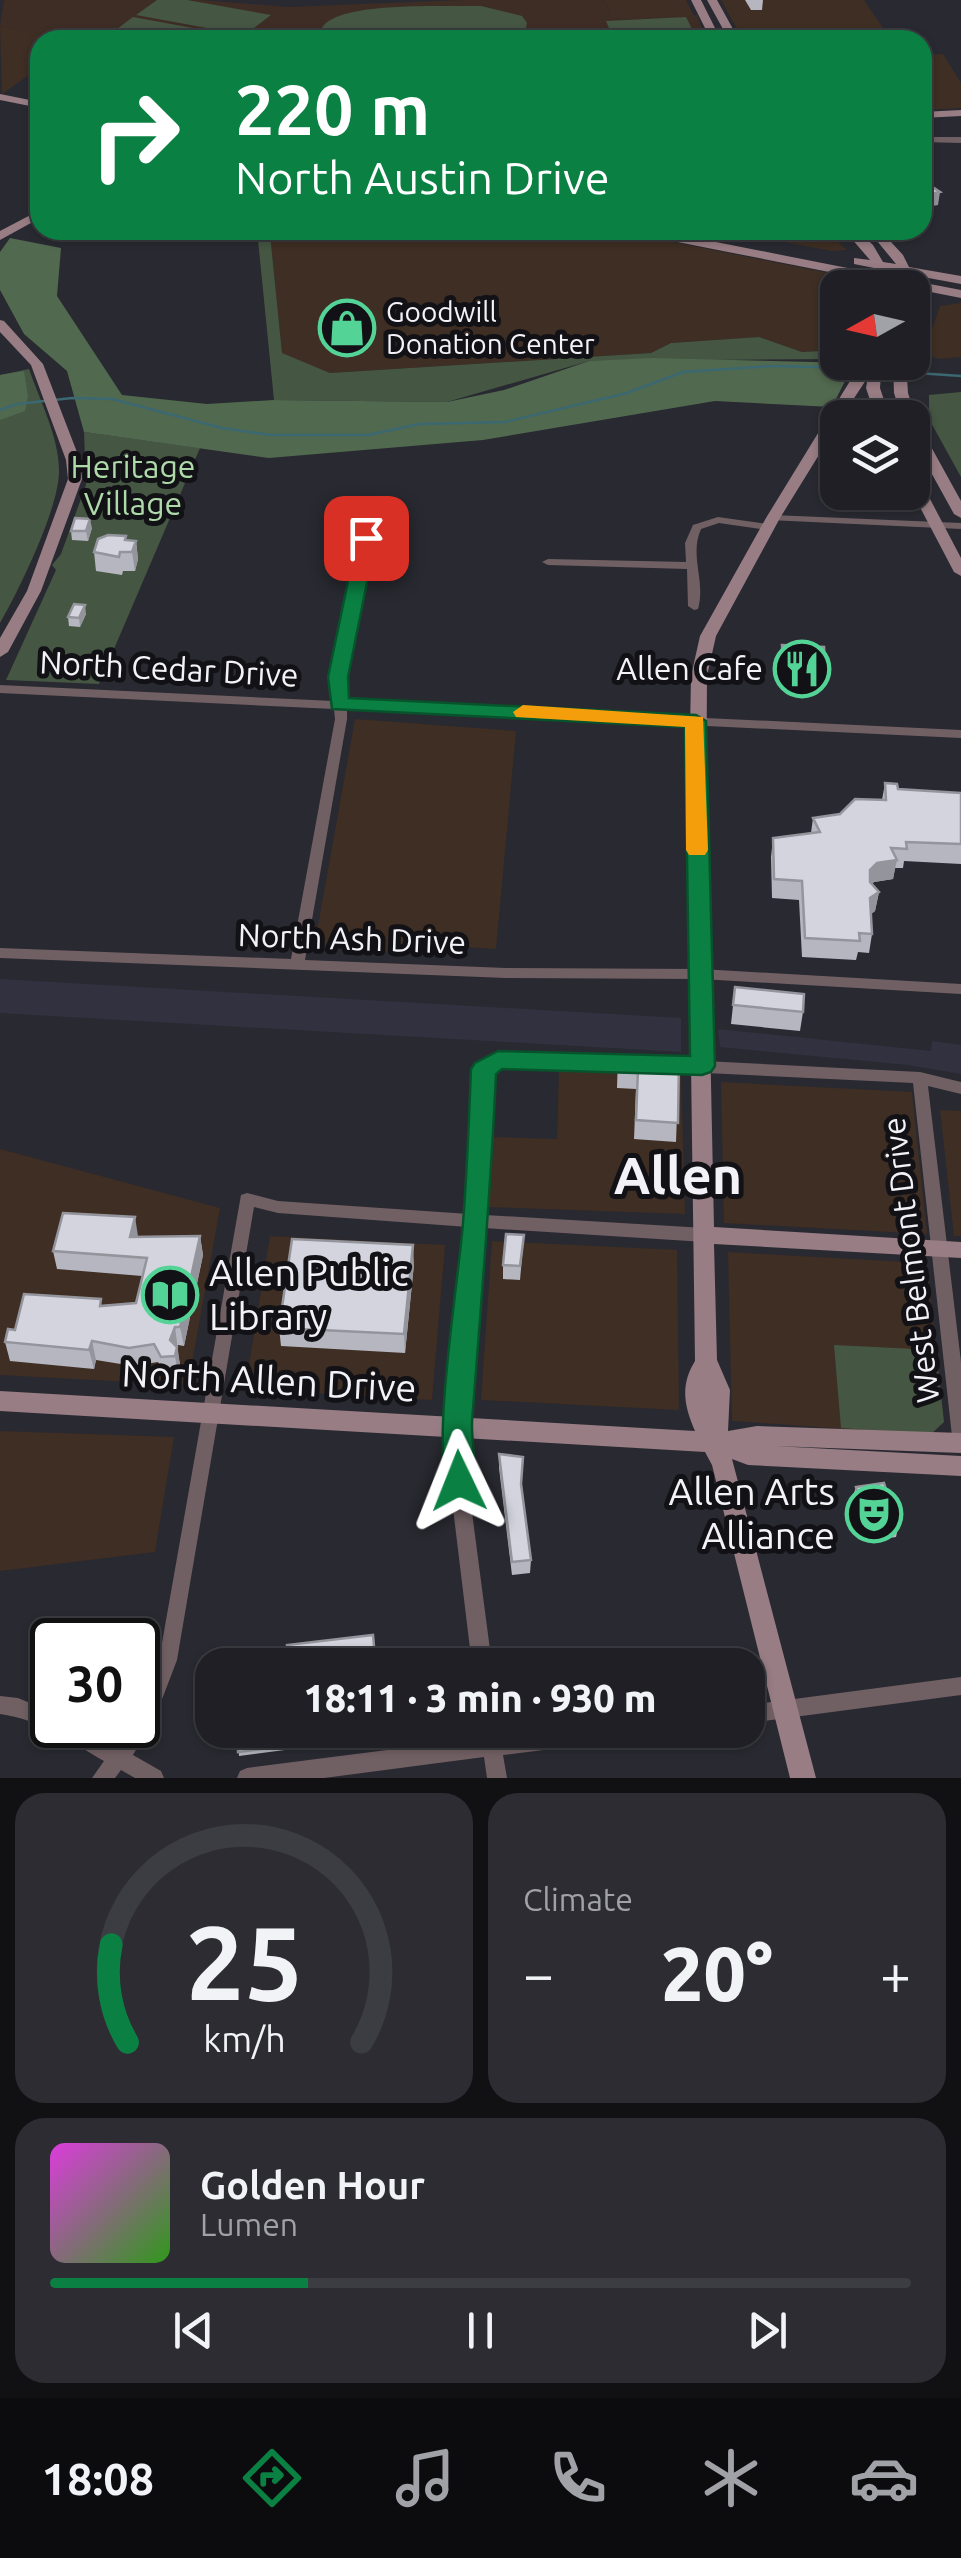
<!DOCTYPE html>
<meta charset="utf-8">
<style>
body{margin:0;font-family:Ubuntu,sans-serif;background:#2c2c32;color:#f1f3f6;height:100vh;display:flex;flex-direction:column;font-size:38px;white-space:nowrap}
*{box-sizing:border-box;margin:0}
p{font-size:32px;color:#a1a2a7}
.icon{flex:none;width:55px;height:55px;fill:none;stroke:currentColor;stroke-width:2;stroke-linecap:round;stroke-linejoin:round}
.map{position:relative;height:1778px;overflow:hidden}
.sheet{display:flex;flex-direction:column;gap:15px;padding:15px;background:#111114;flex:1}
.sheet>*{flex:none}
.guide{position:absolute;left:30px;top:30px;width:902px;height:210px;border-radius:30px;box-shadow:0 2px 8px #0004,0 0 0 2px #3c3d42;background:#0b8043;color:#fff;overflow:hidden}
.needle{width:65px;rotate:262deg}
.fabs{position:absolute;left:820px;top:270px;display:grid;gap:20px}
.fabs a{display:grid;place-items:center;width:110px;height:110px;border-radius:20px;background:#1f1f25;box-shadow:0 2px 8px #0004,0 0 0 2px #3c3d42;font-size:50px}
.speed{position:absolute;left:30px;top:1618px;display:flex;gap:20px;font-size:50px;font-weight:700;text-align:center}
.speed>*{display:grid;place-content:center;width:130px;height:130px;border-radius:50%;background:#1f1f25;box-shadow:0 2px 8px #0004,0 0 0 2px #3c3d42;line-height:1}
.speed .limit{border:5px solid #111;border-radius:15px;background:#fff;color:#111}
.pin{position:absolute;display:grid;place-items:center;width:85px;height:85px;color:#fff;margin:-42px;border-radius:20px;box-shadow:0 5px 15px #0006}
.me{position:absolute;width:110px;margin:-55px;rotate:358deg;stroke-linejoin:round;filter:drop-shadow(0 0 8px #0008)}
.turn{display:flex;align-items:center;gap:35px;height:210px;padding:0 40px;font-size:45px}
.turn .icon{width:130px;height:130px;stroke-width:2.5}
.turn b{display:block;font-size:70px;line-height:85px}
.big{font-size:75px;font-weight:800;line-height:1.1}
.sheet .tile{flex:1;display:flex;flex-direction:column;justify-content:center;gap:15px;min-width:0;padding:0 35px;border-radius:30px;background:#2c2c32}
.sheet .dial{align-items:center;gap:0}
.dial svg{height:260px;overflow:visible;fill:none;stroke:#3c3d42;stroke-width:7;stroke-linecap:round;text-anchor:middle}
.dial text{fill:#f1f3f6;stroke:none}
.song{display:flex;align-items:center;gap:30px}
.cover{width:120px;height:120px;border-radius:15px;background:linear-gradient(135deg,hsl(300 70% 55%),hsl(110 70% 35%))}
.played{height:10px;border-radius:5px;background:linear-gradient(90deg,#0b8043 30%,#3c3d42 30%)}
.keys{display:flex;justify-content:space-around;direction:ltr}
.heat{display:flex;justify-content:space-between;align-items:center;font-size:55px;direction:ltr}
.sheet .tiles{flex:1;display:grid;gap:15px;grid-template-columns:1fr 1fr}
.tile:last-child{grid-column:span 2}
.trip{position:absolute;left:195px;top:1648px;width:570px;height:100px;border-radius:30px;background:#1f1f25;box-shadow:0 2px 8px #0004,0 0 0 2px #3c3d42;font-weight:800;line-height:100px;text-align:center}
.tabs{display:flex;height:160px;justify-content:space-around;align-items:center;background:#0c0c0f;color:#a1a2a7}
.tabs .icon{width:70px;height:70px}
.tabs .active{color:#0b8043}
.tabs b{font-size:45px;color:#f1f3f6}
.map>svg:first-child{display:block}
.commercial{fill:#3e2e23}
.built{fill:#32313f}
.education{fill:#3e2d24}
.green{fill:#455643}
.forest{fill:#51694e}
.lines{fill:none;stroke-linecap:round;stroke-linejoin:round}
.stream{stroke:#3c6871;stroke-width:2.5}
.street{fill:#716063;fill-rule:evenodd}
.secondary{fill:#987d84;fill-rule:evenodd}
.wall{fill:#b6b6c0}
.shaded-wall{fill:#94949c}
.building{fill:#d4d4df;stroke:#94949c;stroke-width:2.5}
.route{fill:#0b8043;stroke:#07532c;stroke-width:2.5}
.slow{fill:#f59e0b}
.labels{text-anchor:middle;stroke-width:10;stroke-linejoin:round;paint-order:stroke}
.far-poi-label{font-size:28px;fill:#f2f2f8;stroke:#121216;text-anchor:start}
.park-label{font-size:32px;fill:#aed9a9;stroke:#121216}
.street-label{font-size:32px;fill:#f2f2f8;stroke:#121216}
.poi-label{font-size:32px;fill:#f2f2f8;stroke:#121216;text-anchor:end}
.near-poi-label{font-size:38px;fill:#f2f2f8;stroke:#121216;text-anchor:start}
.near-street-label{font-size:38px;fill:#f2f2f8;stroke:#121216}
.town-label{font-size:52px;font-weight:bold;fill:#f2f2f8;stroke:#121216}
</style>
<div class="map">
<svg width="961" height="1778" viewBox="0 0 961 1778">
<rect width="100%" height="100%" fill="#292931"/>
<g class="commercial">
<polygon points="604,0 686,0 694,16 613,19"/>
<polygon points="721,0 864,0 891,40 743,40"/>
<polygon points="0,26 76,39 40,40 40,67 2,94"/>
<polygon points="943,54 961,83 961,108 923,110 923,55"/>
<polygon points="274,230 613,230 863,280 875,287 838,288 837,349 802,352 759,337 671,343 651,353 330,373 282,354 270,234"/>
<polygon points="722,230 825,230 847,250 832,251"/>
<polygon points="961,303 961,357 940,359 923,354 940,306"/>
<polygon points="355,719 516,731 496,949 414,944 413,953 314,948"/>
<polygon points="559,1070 681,1074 685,1214 487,1207 490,1137 557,1139"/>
<polygon points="721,1082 912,1092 927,1234 724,1223"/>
<polygon points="940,1110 961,1111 961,1236 954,1236"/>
<polygon points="0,1149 220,1208 188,1385 0,1375"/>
<polygon points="270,1236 445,1245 432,1400 245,1389"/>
<polygon points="492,1241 677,1250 679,1410 481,1400"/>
<polygon points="728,1252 927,1263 944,1422 930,1435 732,1421"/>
<polygon points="0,1431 174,1437 155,1552 0,1571"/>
</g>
<g class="built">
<polygon points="0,979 681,1018 681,1052 0,1013"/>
<polygon points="718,1029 931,1051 932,1041 961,1045 961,1074 908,1065 720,1047"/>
</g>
<polygon class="education" points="4,0 200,0 288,7 462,0 604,0 613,19 697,15 706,40 74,40 0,26"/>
<g class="green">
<polygon points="157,0 187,0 271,15 245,35 136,15"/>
<path d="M481 6 522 16 527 23 523 40H331L321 30C332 0 449 7 481 6Z"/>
<polygon points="133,17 242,37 238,40 105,38"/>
<polygon points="686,17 696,37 614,40 606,21"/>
<polygon points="257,230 274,230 270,234 282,353 330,373 651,353 671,343 759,337 802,352 837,350 837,359 589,361 447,402 274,400"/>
<path d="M29 369C40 401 60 439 59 473 58 510 19 590 0 623V375Z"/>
<polygon points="961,392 961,477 929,419 929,395"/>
<polygon points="84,432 200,448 99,684 6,680 56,570 52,565 61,554 86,485"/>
<polygon points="834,1345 936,1350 944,1422 930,1435 841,1428"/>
</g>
<g class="forest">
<polygon points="10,238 61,248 57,296 122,395 207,404 274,400 447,402 504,390 589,361 652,358 854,363 832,407 715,401 483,440 269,458 84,432 67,371 24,334 0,290 0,252"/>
<polygon points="24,371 28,397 25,411 0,420 0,375"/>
</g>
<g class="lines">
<g class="stream">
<polyline points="917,373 961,376"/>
<polyline points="0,410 17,404 72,398 112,399 222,428 270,435 368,435 419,424 505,422 627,393 683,372 771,366 858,368"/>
</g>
<g class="street">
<polygon points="961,137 961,143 922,142 924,137"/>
<polygon points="371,506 377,509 344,677 346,701 961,730 961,738 347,709 347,719 305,960 506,968 701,969 961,984 961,994 701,979 506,978 0,958 0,948 291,959 335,719 334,709 0,693 0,685 333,701 332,677 365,509"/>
<polygon points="773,515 961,523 961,529 769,520 767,518"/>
<path d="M718 517 768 524 774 527 768 530 719 523 701 529C689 556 706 581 698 609L694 610 688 606 687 569 548 565 542 562 548 559 686 562 685 543 693 525Z"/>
<path d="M498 1054 637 1058 642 1060 644 1064 642 1068 637 1070 501 1066 491 1072 485 1215 705 1228 711 1230 713 1235 711 1240 705 1242 484 1228 465 1459 492 1665H472L447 1459 468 1227 278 1213 254 1207 177 1660 156 1715 133 1755 161 1771 164 1778H135L121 1770 115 1778H92L104 1761C71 1742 39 1719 0 1714V1696L18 1698 52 1712V1725H79L116 1746 130 1725H138V1712L159 1660 241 1195 247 1193 278 1201 469 1214 477 1069 479 1065Z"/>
<polygon points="663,1059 920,1072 961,1082 961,1094 928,1086 961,1362 961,1444 955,1441 952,1436 913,1083 663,1071 658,1069 656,1065 658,1061"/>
<polygon points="961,1677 961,1695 748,1723 748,1705"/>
<polygon points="480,1730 500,1730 501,1736 548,1730 633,1730 630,1737 623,1740 503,1755 507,1778 487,1778 484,1757 324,1778 237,1778 240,1771 247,1768 481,1738"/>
</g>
<g class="secondary">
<polygon points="691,0 701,0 721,40 711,40"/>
<polygon points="707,0 717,0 739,40 729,40"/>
<polygon points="0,94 40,102 40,108 0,100"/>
<polygon points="961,110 961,116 922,118 922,112"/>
<polygon points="40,210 40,218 0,240 0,231"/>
<path d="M631 230H655L878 274 874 268 854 264V258L870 260 844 230H857L873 245 883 262 896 264 868 230H880L903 255 909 267 961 276V284L912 275 909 280 961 290V298L637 234ZM888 270 899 272 902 279 885 275Z"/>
<polygon points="0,320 4,321 43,364 80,460 82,479 41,591 8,652 0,657 0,638 27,591 68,479 66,460 31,365 0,332"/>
<path d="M867 362H882L880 388 890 418H876L866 388 868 377 841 418H838V424L780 518 716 636 707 676 706 842 714 1227 961 1242V1258L714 1244 717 1360 730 1390 728 1431 757 1426 961 1433V1453L775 1446 961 1456V1476L748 1465 732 1459 816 1778H790L712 1465 705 1452 0 1411V1391L695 1431C684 1406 680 1385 695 1361L688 842 691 676 700 636 766 518 850 381Z"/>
<polygon points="893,362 906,362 908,393 916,418 913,421 919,425 961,501 961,518 954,514 912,438 912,418 902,418 894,393"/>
<polygon points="912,474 919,478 961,558 961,576 954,572 912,492"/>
</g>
</g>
<g class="wall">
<polygon points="745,0 763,0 762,10 751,10"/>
<polygon points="92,528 88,541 72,540 71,531"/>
<polygon points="136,541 138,559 135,571 123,571 122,575 96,571 94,552"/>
<polygon points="86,614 80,627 69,626 68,617"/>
<polygon points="782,645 825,664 823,679 781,677 780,659"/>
<polygon points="885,783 898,789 961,793 961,864 904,861 903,868 895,868 893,879 874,882 872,884 879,892 875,911 871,914 872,934 869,953 858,952 856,960 802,957 799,900 772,898 771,857 773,838 811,833 813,818 840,814 882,800"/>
<polygon points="735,987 803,1012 800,1031 731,1024"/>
<polygon points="618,1056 679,1059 676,1142 634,1139 636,1089 617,1088"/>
<polygon points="524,1235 520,1280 503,1279 503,1265"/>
<polygon points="138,1236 200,1236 203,1255 184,1346 178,1345 177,1348 180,1365 178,1374 164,1376 158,1362 133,1366 96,1360 94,1369 10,1361 5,1342 15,1330 103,1305 136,1303 142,1276 57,1269 53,1251"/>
<polygon points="414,1264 405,1353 281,1346 279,1328"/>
<polygon points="499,1454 522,1487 531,1560 530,1573 512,1575 499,1468"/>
<polygon points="856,1487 898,1528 896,1537 876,1540 874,1532 864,1533 853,1496"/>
<polygon points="202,1690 384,1730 385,1737 239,1756 238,1736 205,1740"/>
</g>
<g class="shaded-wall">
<polygon points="940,192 938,205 922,208 922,196"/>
<polygon points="90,519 92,528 88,541 86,531"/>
<polygon points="136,541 138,559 135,571 132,552"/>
<polygon points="85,605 86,614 80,627 79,618"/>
<polygon points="897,860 893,879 874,882 867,889 870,870 877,863"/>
<polygon points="879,892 875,911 867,917 870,898"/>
<polygon points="135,1217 138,1236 130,1237"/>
<polygon points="200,1236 203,1255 184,1346 180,1327"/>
<polygon points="413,1245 414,1264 405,1353 404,1334"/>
<polygon points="175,1327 180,1365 178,1374 175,1356 176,1351 173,1358 170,1340"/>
<polygon points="92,1341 96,1360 94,1369 89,1350"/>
</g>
<g class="building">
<polygon points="87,33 117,40 78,40"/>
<polygon points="922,180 940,192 922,196"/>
<polygon points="75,518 90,519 86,531 71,531"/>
<polygon points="108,535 126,536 125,540 136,541 132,552 120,552 119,557 94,552 98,539"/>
<polygon points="74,604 85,605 79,618 68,617"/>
<polygon points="782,645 824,647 825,664 783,663"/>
<polygon points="885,783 897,784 898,789 961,793 961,844 906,842 907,849 891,848 897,860 877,863 870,870 870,882 879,892 870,898 872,934 859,933 860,941 805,938 802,881 774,879 773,838 820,832 813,818 840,814 855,799 886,800"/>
<polygon points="735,987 804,994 803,1012 733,1005"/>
<polygon points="618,1056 679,1059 678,1123 636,1120 638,1070 618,1069"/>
<polygon points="63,1213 135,1217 130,1237 200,1236 180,1327 175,1327 170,1340 177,1347 175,1356 161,1357 154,1344 129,1348 92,1341 89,1350 5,1342 8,1329 15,1330 24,1294 101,1299 100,1306 136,1303 147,1258 53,1251"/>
<polygon points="506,1234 524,1235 520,1266 503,1265"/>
<polygon points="292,1239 413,1245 404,1334 279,1328"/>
<polygon points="499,1454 523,1457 521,1484 531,1560 512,1562"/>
<polygon points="884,1483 898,1528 879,1531 876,1523 867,1524 856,1487"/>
<polygon points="373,1635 375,1657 382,1657 383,1665 286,1665 287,1645"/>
<polygon points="212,1688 212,1730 384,1730 384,1733 238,1752 237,1732 204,1736 202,1690"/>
</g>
<path class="route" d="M366 532 376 538 348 677 349 698 696 715 706 721 715 1066 711 1072 702 1075 502 1069 496 1074C491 1190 481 1306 472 1422 471 1444 479 1470 470 1491L459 1494 449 1491C430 1450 459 1277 463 1223 467 1172 469 1120 471 1069L475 1063 498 1051 690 1056 685 727 332 709 328 677 357 538Z"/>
<polygon class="slow" points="523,705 703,717 708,850 705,855 689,855 686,850 685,727 516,717 513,712"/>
<defs>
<g id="shop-ring" transform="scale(2.875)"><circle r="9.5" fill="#121216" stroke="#54d396" stroke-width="1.5"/><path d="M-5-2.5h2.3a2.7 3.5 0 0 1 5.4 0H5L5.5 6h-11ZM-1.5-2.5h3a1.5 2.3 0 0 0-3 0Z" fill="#54d396"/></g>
<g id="restaurant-ring" transform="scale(2.875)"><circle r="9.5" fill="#121216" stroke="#54d396" stroke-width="1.5"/><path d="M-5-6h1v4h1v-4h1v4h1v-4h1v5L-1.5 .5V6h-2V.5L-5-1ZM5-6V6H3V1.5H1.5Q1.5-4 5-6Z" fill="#54d396"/></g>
<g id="library-ring" transform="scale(2.875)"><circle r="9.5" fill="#121216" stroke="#54d396" stroke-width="1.5"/><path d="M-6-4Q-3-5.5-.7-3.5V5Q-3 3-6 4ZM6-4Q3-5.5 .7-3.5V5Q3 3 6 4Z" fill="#54d396"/></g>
<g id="theatre-ring" transform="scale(2.875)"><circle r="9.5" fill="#121216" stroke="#54d396" stroke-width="1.5"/><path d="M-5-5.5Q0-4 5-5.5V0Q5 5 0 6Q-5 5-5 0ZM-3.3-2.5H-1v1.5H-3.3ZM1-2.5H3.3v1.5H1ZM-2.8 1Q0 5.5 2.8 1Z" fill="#54d396"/></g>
</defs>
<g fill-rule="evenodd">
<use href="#shop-ring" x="347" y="328"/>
<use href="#restaurant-ring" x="802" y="669"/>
<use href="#library-ring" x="170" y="1295"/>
<use href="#theatre-ring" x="874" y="1514"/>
</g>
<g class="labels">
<g class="far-poi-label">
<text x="386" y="322">Goodwill<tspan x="386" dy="32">Donation Center</tspan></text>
</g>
<g class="park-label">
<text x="133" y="478">Heritage<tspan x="133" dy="37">Village</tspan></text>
</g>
<g class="street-label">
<text transform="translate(169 669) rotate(3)" y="11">North Cedar Drive</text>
<text transform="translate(352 939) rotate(2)" y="11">North Ash Drive</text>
<text transform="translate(911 1260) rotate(-97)" y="11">West Belmont Drive</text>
</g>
<g class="poi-label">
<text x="763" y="680">Allen Cafe</text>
</g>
<g class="near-poi-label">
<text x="209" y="1286">Allen Public<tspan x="209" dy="44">Library</tspan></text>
<text x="835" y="1505" text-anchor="end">Allen Arts<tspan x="835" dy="44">Alliance</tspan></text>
</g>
<g class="near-street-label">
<text transform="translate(269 1381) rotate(3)" y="13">North Allen Drive</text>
</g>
<g class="town-label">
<text x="678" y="1194">Allen</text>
</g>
</g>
</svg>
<div class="fabs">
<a><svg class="needle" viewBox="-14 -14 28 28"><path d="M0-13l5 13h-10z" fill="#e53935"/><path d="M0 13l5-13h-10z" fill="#a1a2a7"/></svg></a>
<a><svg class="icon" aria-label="layers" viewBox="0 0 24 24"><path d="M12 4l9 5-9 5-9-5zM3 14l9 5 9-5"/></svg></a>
</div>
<div class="speed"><div class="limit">30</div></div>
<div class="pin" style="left:366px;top:538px;background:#d93025"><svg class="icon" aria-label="arrive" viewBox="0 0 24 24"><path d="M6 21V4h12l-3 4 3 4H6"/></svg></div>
<svg class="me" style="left:459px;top:1481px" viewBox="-20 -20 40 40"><path d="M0-17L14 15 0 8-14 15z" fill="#0b8043" stroke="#fff" stroke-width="4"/></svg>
<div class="trip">18:11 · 3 min · 930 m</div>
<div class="guide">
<div class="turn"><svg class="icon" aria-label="right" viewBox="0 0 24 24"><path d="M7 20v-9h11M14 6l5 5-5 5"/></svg><div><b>220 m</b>North Austin Drive</div></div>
</div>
</div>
<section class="sheet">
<div class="tiles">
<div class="tile dial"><svg viewBox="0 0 100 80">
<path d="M14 69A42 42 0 1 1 86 69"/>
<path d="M14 69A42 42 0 0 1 9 39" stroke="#0b8043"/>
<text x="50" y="56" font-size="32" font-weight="700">25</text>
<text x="50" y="72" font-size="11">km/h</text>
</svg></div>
<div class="tile"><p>Climate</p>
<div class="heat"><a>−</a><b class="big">20°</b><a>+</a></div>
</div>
<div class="tile">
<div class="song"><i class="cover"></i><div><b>Golden Hour</b><p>Lumen</p></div></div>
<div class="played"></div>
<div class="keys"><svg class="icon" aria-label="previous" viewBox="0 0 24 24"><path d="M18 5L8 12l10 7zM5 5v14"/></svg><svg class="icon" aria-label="pause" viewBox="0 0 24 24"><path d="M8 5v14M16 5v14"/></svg><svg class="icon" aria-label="next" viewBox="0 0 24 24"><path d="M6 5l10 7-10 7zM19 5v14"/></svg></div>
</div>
</div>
</section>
<nav class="tabs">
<b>18:08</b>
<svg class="icon active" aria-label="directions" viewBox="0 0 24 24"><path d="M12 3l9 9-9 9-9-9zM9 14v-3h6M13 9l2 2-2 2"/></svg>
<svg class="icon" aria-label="music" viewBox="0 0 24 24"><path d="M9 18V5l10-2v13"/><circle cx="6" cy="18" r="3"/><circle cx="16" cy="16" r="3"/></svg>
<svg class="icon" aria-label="phone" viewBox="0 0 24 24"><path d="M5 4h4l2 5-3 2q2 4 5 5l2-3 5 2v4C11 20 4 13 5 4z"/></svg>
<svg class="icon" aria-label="climate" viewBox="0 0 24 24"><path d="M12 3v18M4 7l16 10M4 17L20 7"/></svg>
<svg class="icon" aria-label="car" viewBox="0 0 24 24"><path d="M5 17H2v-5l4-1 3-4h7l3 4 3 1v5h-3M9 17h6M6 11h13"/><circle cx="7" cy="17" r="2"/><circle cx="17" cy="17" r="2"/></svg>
</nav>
